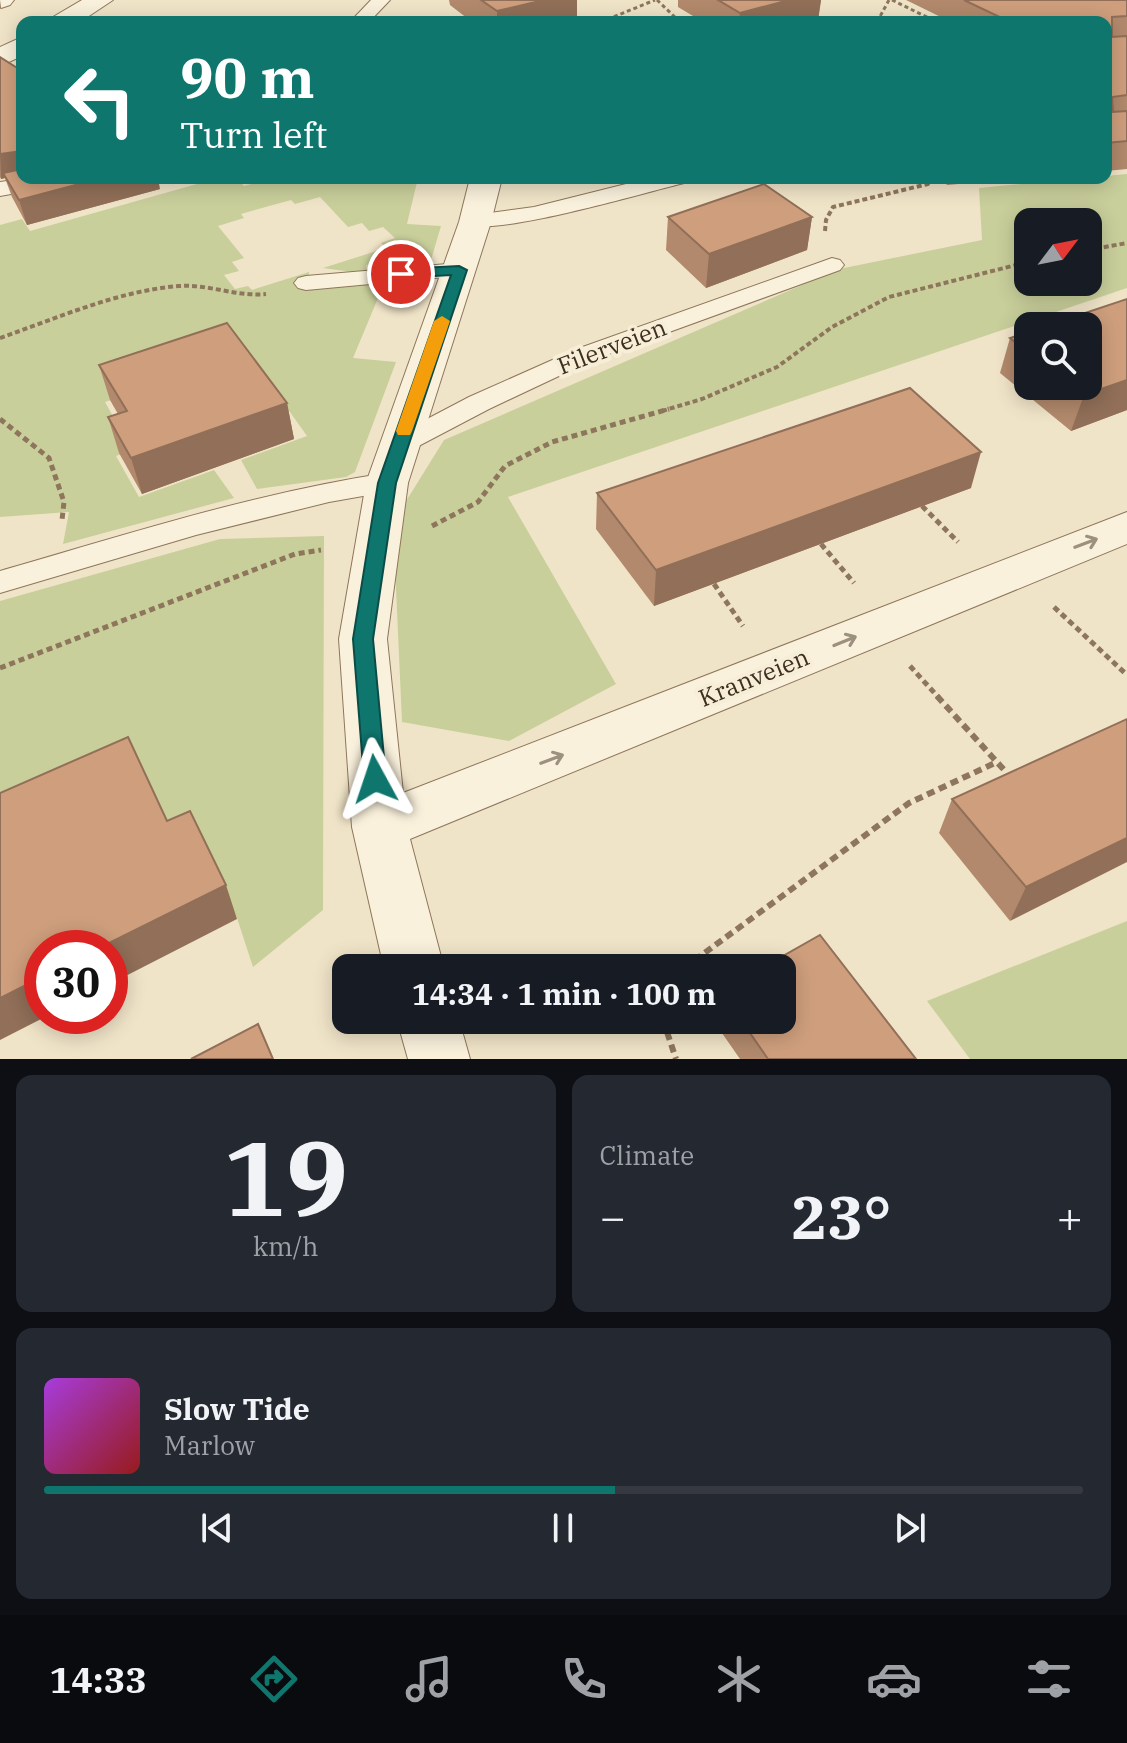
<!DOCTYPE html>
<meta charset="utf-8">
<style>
body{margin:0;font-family:"IBM Plex Serif",serif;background:#242831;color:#f1f3f6;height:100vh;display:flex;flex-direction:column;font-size:30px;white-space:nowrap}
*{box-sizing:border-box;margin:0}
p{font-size:26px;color:#9ea1a6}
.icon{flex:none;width:44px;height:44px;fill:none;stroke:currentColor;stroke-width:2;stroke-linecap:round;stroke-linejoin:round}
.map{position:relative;height:1059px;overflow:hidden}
.details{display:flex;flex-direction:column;gap:16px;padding:16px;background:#0d0f14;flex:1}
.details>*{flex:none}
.top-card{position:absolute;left:16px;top:16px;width:1096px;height:168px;border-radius:16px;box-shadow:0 4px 20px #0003;background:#0f766e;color:#fff;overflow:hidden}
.needle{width:52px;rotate:58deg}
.buttons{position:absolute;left:1014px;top:208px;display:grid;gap:16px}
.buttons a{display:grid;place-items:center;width:88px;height:88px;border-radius:16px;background:#171b24;box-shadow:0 4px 20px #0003;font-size:40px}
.speed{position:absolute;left:24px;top:930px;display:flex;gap:16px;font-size:40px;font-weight:700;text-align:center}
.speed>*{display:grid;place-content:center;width:104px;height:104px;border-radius:50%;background:#171b24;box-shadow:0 4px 20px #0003;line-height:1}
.speed .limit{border:12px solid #d22;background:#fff;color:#111}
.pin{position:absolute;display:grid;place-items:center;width:68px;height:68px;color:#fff;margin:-34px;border:4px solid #fff;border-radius:50%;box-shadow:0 2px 8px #0007}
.me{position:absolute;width:88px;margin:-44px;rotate:355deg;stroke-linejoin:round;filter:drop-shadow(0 0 6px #0008)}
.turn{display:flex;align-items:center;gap:28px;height:168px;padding:0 32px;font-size:36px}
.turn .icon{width:104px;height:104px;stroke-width:2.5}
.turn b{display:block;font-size:56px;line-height:68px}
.big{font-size:60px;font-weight:700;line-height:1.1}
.details .tile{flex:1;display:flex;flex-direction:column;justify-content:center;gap:12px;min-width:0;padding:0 28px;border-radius:16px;background:#242831}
.details .dial{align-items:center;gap:0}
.dial b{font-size:104px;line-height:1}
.song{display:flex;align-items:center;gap:24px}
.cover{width:96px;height:96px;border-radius:12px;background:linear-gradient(135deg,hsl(280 70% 55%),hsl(0 70% 35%))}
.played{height:8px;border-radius:4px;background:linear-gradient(90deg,#0f766e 55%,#363941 55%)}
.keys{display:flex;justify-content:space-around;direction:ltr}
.heat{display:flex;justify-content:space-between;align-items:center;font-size:44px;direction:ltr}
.details .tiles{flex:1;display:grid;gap:16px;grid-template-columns:1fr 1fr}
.tile:last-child{grid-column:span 2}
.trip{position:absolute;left:332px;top:954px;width:464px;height:80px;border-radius:16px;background:#171b24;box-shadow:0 4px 20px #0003;font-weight:700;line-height:80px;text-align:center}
.menu{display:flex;height:128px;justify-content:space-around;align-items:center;background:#090b0e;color:#9ea1a6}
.menu .icon{width:56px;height:56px}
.menu .selected{color:#0f766e}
.menu b{font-size:36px;color:#f1f3f6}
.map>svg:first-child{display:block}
.green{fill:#c9cf9b;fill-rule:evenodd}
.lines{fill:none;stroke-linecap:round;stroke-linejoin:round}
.lane-casing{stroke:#8d765c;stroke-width:2}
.street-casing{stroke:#8d765c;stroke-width:2}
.path-far3{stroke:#8d765c;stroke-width:3;stroke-dasharray:4 3;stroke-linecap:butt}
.path-far2{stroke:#8d765c;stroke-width:4;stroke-dasharray:5 3;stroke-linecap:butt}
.path-far1{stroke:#8d765c;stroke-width:5;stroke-dasharray:6 4;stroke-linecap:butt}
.path{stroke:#8d765c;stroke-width:6;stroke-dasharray:8 5;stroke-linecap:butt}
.lane{fill:#faf1dc;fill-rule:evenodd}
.street{fill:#faf1dc;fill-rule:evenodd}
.wall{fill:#b2896c}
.shaded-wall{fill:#916f58}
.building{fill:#cf9f7d;stroke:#916f58;stroke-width:2}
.oneway{stroke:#9c907e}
.route{fill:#0f766e;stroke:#0a4d48;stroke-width:2}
.slow{fill:#f59e0b}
.labels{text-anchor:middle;stroke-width:8;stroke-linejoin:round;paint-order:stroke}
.street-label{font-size:24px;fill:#3d2e20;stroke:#f7eed8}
</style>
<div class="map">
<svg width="1127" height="1059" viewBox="0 0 1127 1059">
<rect width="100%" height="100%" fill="#f0e4c8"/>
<g class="green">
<path d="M1127 174V288L508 497 616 684 509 741 402 722 393 522 444 440 839 269 982 240 979 188ZM1028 222H1088V282H1028Z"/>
<polygon points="193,178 236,178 244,186 273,178 418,178 407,224 441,226 431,260 394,270 390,262 366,265 367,271 352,272 323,268 386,248 381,243 395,238 383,227 369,231 362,223 348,227 320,197 295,204 291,200 241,214 244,218 218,226 244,258 232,262 239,271 224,275 235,289 248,286 252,290 309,272 309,285 407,281 424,285 410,291 381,291 353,358 396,362 355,472 346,477 257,489 241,460 307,436 280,398 234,360 105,402 132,450 116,456 139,497 214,470 234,498 63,544 69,512 0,517 0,225 22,219 30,231 197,184"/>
<polygon points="324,536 323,910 253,967 237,918 202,846 0,837 0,601 220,539"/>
<polygon points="1127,921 1127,1059 970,1059 927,1001"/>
</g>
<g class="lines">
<g class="lane-casing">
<g id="lane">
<polygon points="371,0 390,0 369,22 350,22"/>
<polygon points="28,178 78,178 67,184 0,196 0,182"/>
<path d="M650 178H687L684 183C653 190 479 242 464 222L475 215 534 207Z"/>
<polygon points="832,258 840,260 844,265 840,270 595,359 489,409 409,451 399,454 389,451 385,445 389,439 469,397 577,349"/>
<polygon points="459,263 467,265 471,270 467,275 306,290 298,288 294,283 298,278 306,276"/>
<path d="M387 473 397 476 401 483 397 490 329 502 196 535 0 593V571C128 534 255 493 387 473Z"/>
</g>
</g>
<g class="street-casing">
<g id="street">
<polygon points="0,0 14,0 10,5 1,8"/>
<polygon points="82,0 113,0 80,22 49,22 53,17"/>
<polygon points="22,37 22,56 0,66 0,47"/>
<polygon points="470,178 502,178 491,222 408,483 387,639 403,793 1127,512 1127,544 410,839 444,968 384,968 352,827 339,639 366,483 459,222"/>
<polygon points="397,1020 459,1020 470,1059 408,1059"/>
</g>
</g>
<g class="path-far3">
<polyline points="657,0 680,22"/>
<polyline points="892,0 937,22"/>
<polyline points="611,21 626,22"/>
<polyline points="601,22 655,0"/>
<polyline points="663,22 678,21"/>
<polyline points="877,22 889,0"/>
<polyline points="927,178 928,182"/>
</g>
<g class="path-far2">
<polyline points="825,231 826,220 833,207 928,184 927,180"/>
<polyline points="1088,250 1127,243"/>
<path d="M0 338C58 318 117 291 179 286 209 284 236 297 266 294"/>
<polyline points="662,411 702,399 777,367 832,327 889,297 1028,262"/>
</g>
<g class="path-far1">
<polyline points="0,419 49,458 64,502 62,520"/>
<polyline points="922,506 958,542"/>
<polyline points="432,526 478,502 505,466 552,442 669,409"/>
<polyline points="821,544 854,583"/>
<polyline points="714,584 743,626"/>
<polyline points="1054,607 1127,675"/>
<polyline points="910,666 939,698"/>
<polyline points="0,668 295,554 321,550"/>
</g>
<g class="path">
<polyline points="937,696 1006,772"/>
<polyline points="684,968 909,803 997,762"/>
<polyline points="663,1020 676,1059"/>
</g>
<use href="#lane" class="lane"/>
<use href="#street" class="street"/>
</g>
<g class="wall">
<polygon points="449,0 577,0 577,21 472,22 450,5"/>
<polygon points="678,0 821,0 818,20 812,22 703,22 678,7"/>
<polygon points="906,0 1127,0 1127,169 1106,171 1106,22 951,22"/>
<polygon points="0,57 22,71 22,178 160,189 27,225 12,197 5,178 1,179 0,177"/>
<polygon points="941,178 1027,178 947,185"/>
<polygon points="668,217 812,217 807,250 706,288 666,250"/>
<polygon points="1127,299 1127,410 1071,431 1000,373 1010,338 1028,332 1028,386 1088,386"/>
<polygon points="99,365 287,403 294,439 142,494 119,453 108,417 118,414 110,400"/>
<polygon points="971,488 654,606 596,529 597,493"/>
<polygon points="1127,719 1010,921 939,833 952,799"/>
<polygon points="716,1020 782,1020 916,1059 740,1059 715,1023"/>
</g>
<g class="shaded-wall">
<polygon points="544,0 577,0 577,21 497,22 497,11"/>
<polygon points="789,0 821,0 818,20 812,22 739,22 740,13"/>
<polygon points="20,151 22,156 22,176 3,173 5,178 1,179 0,154"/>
<polygon points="102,178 158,178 160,189 27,225 19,200"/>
<polygon points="812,217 807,250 706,288 709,254"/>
<polygon points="1127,380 1127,410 1071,431 1084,395"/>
<polygon points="287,403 294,439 142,494 131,458"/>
<polygon points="981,452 971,488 654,606 656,570"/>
<polygon points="1127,838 1127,862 1010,921 1026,887"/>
<polygon points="226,885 237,919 110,984 110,948 99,948"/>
<polygon points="42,977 42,1016 47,1016 0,1040 0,998"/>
</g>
<g class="building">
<polygon points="481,0 544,0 497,11"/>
<polygon points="718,0 789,0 740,13"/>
<polygon points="964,0 1127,0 1127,16 1112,17 1112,37 1127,36 1127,95 1112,97 1113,112 1127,111 1127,141 1106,143 1106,22 1010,22"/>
<polygon points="0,57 22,71 22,151 0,154"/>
<polygon points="22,169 22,178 102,178 19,200 3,173"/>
<polygon points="764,184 812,217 709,254 668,217"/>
<polygon points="1127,299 1127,380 1084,395 1072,386 1088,386 1088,326 1046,326"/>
<polygon points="227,323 287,403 131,458 108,417 127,411 99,365"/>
<polygon points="1028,332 1028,352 1010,338"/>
<polygon points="910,388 981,452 656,570 597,493"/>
<polygon points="1127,719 1127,838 1026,887 952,799"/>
<polygon points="128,737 167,821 190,811 226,885 99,948 42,948 42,977 0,998 0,793"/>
<polygon points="820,935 916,1059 768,1059 741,1020 782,1020 782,968 762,968"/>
<polygon points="258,1024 273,1059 191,1059"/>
</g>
<defs><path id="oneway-shaft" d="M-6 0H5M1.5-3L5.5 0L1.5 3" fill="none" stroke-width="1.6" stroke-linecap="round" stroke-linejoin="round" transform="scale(2)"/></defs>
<g class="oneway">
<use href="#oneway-shaft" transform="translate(1086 543) rotate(-21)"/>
<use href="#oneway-shaft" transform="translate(845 641) rotate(-22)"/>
<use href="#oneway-shaft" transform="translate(552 759) rotate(-21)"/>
</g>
<polygon class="route" points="459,266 467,270 396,483 373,639 386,779 382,785 375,788 367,785 364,779 353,639 378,483 451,275 401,278 393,274 401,269"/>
<polygon class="slow" points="442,316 450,321 412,431 410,435 398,435 396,431 434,321"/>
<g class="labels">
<g class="street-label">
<text transform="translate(612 347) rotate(-21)" y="8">Filerveien</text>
<text transform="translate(754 678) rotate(-22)" y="8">Kranveien</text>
</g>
</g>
</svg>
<div class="buttons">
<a><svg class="needle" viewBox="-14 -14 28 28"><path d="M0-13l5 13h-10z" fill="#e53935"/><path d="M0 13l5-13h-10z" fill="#9ea1a6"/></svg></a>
<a><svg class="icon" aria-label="search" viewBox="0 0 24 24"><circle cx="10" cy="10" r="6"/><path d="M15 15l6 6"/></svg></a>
</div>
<div class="speed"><div class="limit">30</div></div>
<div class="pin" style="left:401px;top:274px;background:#d93025"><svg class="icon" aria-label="arrive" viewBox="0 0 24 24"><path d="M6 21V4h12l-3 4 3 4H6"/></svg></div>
<svg class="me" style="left:375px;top:779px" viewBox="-20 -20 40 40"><path d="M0-17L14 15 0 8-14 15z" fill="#0f766e" stroke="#fff" stroke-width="4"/></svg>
<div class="trip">14:34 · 1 min · 100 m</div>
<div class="top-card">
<div class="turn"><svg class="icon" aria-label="left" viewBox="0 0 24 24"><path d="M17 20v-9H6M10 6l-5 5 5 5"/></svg><div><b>90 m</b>Turn left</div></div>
</div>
</div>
<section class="details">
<div class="tiles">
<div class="tile dial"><b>19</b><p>km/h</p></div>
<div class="tile"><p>Climate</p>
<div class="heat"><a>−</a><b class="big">23°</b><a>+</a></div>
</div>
<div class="tile">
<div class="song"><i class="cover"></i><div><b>Slow Tide</b><p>Marlow</p></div></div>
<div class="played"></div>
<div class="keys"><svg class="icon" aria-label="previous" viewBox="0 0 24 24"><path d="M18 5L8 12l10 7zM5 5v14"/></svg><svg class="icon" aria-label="pause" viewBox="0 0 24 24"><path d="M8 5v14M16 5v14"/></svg><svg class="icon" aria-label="next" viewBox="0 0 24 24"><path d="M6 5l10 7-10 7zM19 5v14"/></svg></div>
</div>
</div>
</section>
<nav class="menu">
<b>14:33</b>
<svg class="icon selected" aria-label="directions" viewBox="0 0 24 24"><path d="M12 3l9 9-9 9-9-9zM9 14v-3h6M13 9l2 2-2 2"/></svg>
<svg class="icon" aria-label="music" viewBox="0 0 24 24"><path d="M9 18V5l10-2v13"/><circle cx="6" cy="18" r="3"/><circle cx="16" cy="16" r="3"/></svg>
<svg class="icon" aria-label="phone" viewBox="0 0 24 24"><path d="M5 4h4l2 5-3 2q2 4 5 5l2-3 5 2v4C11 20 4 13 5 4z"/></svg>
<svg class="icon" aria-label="climate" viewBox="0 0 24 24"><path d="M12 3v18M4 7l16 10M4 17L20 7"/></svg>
<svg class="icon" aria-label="car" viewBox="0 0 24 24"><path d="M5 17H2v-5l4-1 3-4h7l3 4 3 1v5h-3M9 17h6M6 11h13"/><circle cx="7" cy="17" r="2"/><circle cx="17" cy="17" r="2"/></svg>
<svg class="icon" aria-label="filters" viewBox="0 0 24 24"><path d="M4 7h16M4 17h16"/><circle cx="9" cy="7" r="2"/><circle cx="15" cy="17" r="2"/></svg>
</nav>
